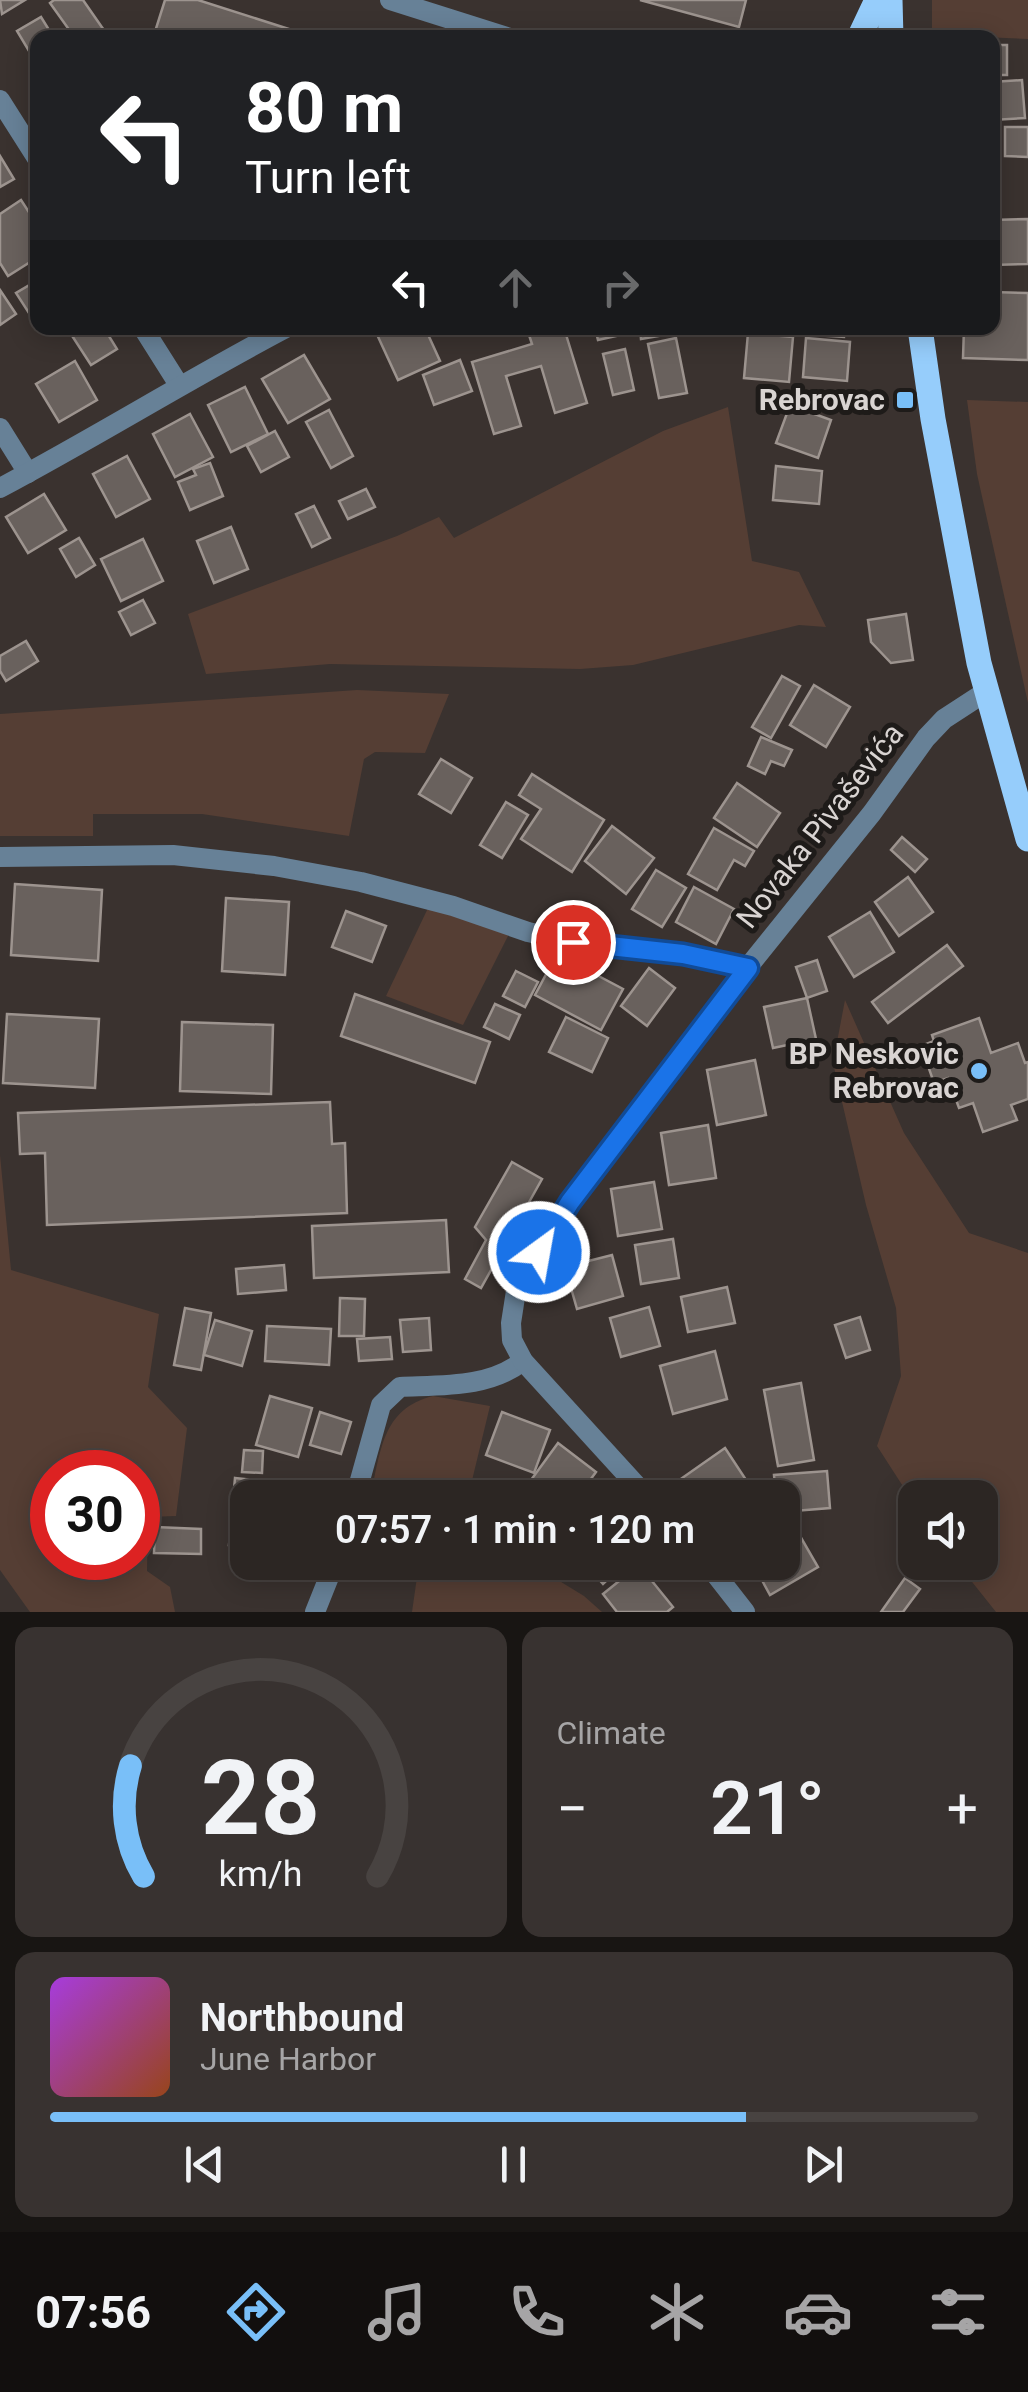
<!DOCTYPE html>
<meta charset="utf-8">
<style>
body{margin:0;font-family:Roboto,sans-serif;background:#383230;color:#f1f3f6;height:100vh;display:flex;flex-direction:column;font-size:38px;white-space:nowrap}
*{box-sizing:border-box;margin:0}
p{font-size:32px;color:#a6a5a6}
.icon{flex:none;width:55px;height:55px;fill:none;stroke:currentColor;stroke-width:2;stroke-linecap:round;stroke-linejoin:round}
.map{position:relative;height:1612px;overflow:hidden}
.sheet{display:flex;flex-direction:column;gap:15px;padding:15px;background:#181513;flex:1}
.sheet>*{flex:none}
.top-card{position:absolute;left:30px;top:30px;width:970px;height:305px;border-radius:20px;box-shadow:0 5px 25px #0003,0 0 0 2px #484341;background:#202124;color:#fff;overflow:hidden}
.buttons{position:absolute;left:898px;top:1480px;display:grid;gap:20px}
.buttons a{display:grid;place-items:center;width:100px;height:100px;border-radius:20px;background:#2c2623;box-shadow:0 5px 25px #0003,0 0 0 2px #484341;font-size:50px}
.speed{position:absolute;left:30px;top:1450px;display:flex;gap:20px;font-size:50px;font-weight:700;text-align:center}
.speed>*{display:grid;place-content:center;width:130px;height:130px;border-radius:50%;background:#2c2623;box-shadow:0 5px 25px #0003,0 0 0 2px #484341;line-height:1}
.speed .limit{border:15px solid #d22;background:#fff;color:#111}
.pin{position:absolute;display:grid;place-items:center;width:85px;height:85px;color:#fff;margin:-42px;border:5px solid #fff;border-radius:50%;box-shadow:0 2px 10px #0007}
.me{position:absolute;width:110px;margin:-55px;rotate:32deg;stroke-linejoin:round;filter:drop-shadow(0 0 8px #0008)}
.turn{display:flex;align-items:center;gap:35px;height:210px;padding:0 50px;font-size:45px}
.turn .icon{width:130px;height:130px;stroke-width:2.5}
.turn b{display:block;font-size:70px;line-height:85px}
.lanes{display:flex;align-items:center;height:95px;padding:0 50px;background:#0003;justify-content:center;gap:50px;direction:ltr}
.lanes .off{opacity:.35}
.big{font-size:75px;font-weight:600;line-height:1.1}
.sheet .tile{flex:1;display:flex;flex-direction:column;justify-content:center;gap:15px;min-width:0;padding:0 35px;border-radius:20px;background:#383230}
.sheet .dial{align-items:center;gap:0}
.dial svg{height:260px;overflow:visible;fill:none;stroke:#484341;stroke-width:7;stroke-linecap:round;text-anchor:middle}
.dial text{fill:#f1f3f6;stroke:none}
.song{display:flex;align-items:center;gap:30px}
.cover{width:120px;height:120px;border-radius:15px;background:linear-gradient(135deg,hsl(280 70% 55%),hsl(20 70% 35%))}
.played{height:10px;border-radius:5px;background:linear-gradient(90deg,#79bff8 75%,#484341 75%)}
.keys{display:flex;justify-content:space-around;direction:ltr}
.heat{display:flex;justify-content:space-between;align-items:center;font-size:55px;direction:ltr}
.sheet .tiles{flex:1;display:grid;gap:15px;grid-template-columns:1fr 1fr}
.tile:last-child{grid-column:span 2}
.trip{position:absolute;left:230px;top:1480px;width:570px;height:100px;border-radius:20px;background:#2c2623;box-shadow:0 5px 25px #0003,0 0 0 2px #484341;font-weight:600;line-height:100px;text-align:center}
.menu{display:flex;height:160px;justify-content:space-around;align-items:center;background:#120f0e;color:#a6a5a6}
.menu .icon{width:70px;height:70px}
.menu .current{color:#79bff8}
.menu b{font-size:45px;color:#f1f3f6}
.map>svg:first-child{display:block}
.green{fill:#553e34;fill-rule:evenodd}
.building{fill:#69615d;stroke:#9d948f;stroke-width:2.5}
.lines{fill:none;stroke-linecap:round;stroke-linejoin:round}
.minor{stroke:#678197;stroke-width:20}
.tertiary{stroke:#678197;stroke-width:20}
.primary{stroke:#96cdfb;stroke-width:25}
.route-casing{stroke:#114b97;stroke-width:25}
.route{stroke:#1a73e8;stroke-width:18}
.poi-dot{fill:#79bff8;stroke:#1e1b19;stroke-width:4}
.labels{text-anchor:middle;stroke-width:10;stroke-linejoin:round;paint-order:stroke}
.poi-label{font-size:30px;font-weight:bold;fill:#d9d4d2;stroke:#1e1b19;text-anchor:end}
.street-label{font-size:30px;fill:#d9d4d2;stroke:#1e1b19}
</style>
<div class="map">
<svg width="1028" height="1612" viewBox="0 0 1028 1612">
<rect width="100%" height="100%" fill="#3a322f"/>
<g class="green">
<polygon points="932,0 1028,0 1028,39 932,35"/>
<polygon points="967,400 1028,402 1028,703 977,474"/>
<polygon points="728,407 752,561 799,572 826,627 799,625 633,665 580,669 330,664 206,674 188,614 397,536 439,517 454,538 663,431"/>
<polygon points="357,690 449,694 425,753 375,752 364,759 349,836 202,814 93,814 93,836 0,836 0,714"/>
<polygon points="429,906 509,934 463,1025 386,996"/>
<polygon points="845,1000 904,1133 969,1233 1028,1253 1028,1612 996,1612 957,1563 980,1562 980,1498 915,1498 915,1505 877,1446 901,1376 896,1308 866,1205 833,1063"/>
<path d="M0 1155 11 1270 159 1314 148 1387 187 1428 176 1516 148 1517 147 1571 170 1587 175 1612H30L0 1570ZM52 1472H138V1558H52Z"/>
<path d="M433 1396 490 1406 468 1497 370 1498C381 1452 381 1409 433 1396Z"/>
<polygon points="419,1563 530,1563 584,1596 602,1612 412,1612"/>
</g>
<g class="building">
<polygon points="0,0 25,0 2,14"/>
<polygon points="54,0 83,0 108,36 75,38 50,3"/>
<polygon points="165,0 198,0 317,38 153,38"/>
<polygon points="640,0 746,0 739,27"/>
<polygon points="41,17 54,38 38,38 38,66 17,31"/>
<rect x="992" y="45" width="15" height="30"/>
<polygon points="1022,80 1025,118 992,120 992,82"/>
<polygon points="1005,127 1028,127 1028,157 1005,156"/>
<rect x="992" y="148" width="7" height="42"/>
<polygon points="0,156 14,179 0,187"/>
<polygon points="21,200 38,226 38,257 8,276 0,263 0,214"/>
<polygon points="1028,219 1028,264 992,265 992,220"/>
<polygon points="38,280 38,327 16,293"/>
<polygon points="0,290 16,314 0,325"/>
<polygon points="992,292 1028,293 1028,360 963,358 964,328 992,328"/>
<polygon points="67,328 104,328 117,349 91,365"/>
<polygon points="374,328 425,328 440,361 398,380"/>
<polygon points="564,328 587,403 555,413 541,366 506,376 521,426 494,434 472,362 532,344 527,329"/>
<polygon points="595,328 633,328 634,332 598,340"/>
<polygon points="640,328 669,328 670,334 641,339"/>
<polygon points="798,328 845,328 844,337 798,334"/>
<polygon points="748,333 793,337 789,382 744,378"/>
<polygon points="676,338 687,393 659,398 648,344"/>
<polygon points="806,338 850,342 847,381 803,377"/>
<polygon points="625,349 634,390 613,395 603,354"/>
<polygon points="304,355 330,399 288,423 262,379"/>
<polygon points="460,360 472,391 434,405 423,375"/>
<polygon points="75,361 97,400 59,422 36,384"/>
<polygon points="245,387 268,434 231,452 208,405"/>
<polygon points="790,405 831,420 818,458 776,443"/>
<polygon points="329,410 353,456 331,468 306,422"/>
<polygon points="190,414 213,457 175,477 153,434"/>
<polygon points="275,431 289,457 261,472 247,446"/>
<polygon points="127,456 150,499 116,517 93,474"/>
<polygon points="210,463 223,496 190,510 178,482 196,475 193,469"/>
<polygon points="776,466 822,471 819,504 773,500"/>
<polygon points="366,489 375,507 348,519 339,501"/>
<polygon points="44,494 66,530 28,553 6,517"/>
<polygon points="314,506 330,538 312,547 296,514"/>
<polygon points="231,527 248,569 214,583 197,541"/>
<polygon points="79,538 95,565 76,577 60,549"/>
<polygon points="143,539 163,581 121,601 101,559"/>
<polygon points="143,600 155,623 131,635 119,612"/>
<polygon points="906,614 913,660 891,663 871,642 868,620"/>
<polygon points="26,641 38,661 6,681 0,671 0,656"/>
<polygon points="782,676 800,686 771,738 752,727"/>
<polygon points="814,685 850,707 826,747 790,725"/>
<polygon points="761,737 792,750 784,766 771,761 765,774 748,766"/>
<polygon points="441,759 472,778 451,813 419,794"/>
<polygon points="532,774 604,820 572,872 521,839 541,809 519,795"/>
<polygon points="737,783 780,813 757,847 714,818"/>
<polygon points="506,802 528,815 502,858 480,845"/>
<polygon points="612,826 654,858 626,894 585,861"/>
<polygon points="714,828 754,851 745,866 734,860 717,890 688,874"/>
<polygon points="902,837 927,859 915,872 891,850"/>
<polygon points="656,870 686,888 662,927 632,909"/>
<polygon points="908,877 933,912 899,936 875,902"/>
<polygon points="15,884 102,890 98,961 11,955"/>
<polygon points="694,887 734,909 716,944 676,922"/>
<polygon points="226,898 289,902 285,975 222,971"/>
<polygon points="346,911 386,926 372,962 332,947"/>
<polygon points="870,912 894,952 854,977 829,937"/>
<polygon points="947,945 963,966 888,1023 872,1002"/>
<polygon points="557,954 623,989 601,1030 535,995"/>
<polygon points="817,960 827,991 807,998 796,967"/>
<polygon points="649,968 675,988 647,1026 621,1006"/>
<polygon points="516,971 538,982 525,1007 503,996"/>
<polygon points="355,994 490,1042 475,1083 341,1036"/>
<polygon points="807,998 816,1039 773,1048 764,1007"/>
<polygon points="495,1004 520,1015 509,1039 484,1027"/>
<polygon points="7,1014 99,1019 95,1088 3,1083"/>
<polygon points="566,1017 608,1038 592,1072 549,1052"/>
<polygon points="979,1018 991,1053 1018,1043 1025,1063 1028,1062 1028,1099 1011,1105 1017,1120 983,1132 973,1103 959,1108 948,1078 934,1083 921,1046 934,1041 932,1035"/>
<polygon points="182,1022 273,1025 271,1094 180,1091"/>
<polygon points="755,1060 766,1115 717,1125 707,1070"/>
<polygon points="330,1102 332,1144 345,1143 347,1213 47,1225 45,1153 20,1154 18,1113"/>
<polygon points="708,1125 716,1178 669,1185 661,1133"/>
<polygon points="512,1162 542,1179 481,1288 465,1279 486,1240 475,1227"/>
<polygon points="654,1182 662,1229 618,1236 611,1189"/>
<polygon points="446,1220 449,1272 314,1278 312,1226"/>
<polygon points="673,1239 679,1278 641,1284 635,1245"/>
<polygon points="612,1255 623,1296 577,1309 565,1267"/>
<polygon points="284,1265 286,1290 238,1294 236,1269"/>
<polygon points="727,1287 735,1323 688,1332 681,1297"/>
<polygon points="340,1298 365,1299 364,1336 339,1336"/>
<polygon points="649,1307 660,1346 621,1357 610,1318"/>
<polygon points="185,1308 211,1313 201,1370 174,1365"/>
<polygon points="860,1317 870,1350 846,1358 835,1325"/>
<polygon points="429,1318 431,1350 403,1352 400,1320"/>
<polygon points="215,1320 252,1331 242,1366 204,1355"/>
<polygon points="267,1326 331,1329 329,1365 265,1361"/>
<polygon points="390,1337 392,1359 359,1361 357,1339"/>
<polygon points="715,1351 727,1399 673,1414 660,1366"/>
<polygon points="801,1383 814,1460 778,1466 764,1390"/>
<polygon points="270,1396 312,1408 298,1457 256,1445"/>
<polygon points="320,1412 351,1422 341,1454 310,1445"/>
<polygon points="502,1412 550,1430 534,1473 486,1455"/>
<polygon points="558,1443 596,1472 577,1498 554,1498 531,1480"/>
<polygon points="725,1448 756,1495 751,1498 685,1498 675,1483"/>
<polygon points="244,1450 263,1451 262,1473 242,1472"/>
<polygon points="827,1471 830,1508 782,1512 782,1498 776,1498 774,1475"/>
<polygon points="235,1478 262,1481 260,1498 248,1498 248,1546 229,1545"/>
<polygon points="600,1482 616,1498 584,1498"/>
<polygon points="155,1527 201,1529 201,1554 154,1553"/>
<polygon points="796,1529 818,1567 770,1595 752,1562 782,1562 782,1537"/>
<polygon points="350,1562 392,1562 384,1580"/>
<polygon points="594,1562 626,1562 603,1584 588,1567"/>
<polygon points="639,1565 673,1607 667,1612 617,1612 603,1594"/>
<polygon points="905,1578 920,1589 903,1612 881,1612"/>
</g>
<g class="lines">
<g class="minor">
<polyline points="0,100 38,160"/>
<polyline points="143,328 179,385"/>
<polyline points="0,428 28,473"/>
<path d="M0 488C96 437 189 379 286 328"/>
<polyline points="0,857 173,855 274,866 361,882 453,906 528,932 573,942 683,953 748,967"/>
<path d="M355 1498 381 1405 400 1387C442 1385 489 1388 523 1361"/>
<polyline points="648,1498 523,1361 512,1340 511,1323 516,1291 569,1201 748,967 872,813 926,738 944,719 987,691"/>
<polyline points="706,1562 745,1612"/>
<polyline points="315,1612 335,1562"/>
</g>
<polyline class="tertiary" points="390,0 510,38"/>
<g class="primary">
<polyline points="890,0 891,38"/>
<polyline points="859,38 877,0"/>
<polyline points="920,328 933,419 979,663 1028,839"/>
</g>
</g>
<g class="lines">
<g class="route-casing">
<polyline id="route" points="539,1252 570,1202 748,968 683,954 573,942"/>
</g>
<use href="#route" class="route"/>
</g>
<g class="poi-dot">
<rect x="895" y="390" width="20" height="20" rx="5"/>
<circle cx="979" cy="1071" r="10"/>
</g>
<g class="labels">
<g class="poi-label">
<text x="885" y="410">Rebrovac</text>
<text x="959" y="1064">BP Neskovic<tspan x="959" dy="34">Rebrovac</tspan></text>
</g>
<g class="street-label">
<text transform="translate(820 826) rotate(-52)" y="10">Novaka Pivaševića</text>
</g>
</g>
</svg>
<div class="buttons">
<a><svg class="icon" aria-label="sound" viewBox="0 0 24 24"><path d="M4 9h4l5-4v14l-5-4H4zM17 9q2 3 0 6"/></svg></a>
</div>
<div class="speed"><div class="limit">30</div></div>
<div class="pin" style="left:573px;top:942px;background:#d93025"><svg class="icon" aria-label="arrive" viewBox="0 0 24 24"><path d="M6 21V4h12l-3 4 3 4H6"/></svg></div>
<svg class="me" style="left:539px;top:1252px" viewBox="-20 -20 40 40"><circle r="17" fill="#1a73e8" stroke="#fff" stroke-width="3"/><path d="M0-11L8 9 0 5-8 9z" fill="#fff"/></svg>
<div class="trip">07:57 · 1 min · 120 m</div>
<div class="top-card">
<div class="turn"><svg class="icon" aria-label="left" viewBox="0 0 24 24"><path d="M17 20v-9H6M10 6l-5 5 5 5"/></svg><div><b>80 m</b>Turn left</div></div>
<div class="lanes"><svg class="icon" aria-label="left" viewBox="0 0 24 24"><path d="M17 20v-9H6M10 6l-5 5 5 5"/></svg><svg class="icon off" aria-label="ahead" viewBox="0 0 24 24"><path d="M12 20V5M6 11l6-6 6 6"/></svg><svg class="icon off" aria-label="right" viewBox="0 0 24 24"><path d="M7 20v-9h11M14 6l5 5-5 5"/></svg></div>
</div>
</div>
<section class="sheet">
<div class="tiles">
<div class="tile dial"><svg viewBox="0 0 100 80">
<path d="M14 69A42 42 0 1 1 86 69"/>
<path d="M14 69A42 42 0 0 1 10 35" stroke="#79bff8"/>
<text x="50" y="56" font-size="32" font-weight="700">28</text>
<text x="50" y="72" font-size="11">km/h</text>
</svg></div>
<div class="tile"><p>Climate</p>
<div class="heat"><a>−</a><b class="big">21°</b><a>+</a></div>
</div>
<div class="tile">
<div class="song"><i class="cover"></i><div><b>Northbound</b><p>June Harbor</p></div></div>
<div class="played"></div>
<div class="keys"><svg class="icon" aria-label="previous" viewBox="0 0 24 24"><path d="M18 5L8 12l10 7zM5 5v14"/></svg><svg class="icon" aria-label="pause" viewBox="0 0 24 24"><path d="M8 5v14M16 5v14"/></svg><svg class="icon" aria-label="next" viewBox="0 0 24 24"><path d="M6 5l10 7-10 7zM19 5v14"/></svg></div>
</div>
</div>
</section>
<nav class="menu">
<b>07:56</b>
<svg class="icon current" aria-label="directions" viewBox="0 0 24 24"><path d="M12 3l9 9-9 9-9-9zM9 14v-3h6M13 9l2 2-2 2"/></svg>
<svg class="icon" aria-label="music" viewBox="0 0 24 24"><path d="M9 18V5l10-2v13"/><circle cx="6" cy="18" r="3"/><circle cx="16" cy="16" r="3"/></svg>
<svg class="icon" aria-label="phone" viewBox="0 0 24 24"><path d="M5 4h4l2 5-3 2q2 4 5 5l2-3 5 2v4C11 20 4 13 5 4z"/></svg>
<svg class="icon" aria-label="climate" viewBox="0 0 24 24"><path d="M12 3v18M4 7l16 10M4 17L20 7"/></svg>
<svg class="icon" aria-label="car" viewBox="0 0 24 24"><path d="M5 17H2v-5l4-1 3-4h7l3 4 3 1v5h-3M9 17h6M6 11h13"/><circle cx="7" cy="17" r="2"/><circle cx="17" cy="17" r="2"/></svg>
<svg class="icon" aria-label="filters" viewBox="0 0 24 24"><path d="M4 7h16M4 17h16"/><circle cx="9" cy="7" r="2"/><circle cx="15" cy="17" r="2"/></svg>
</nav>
